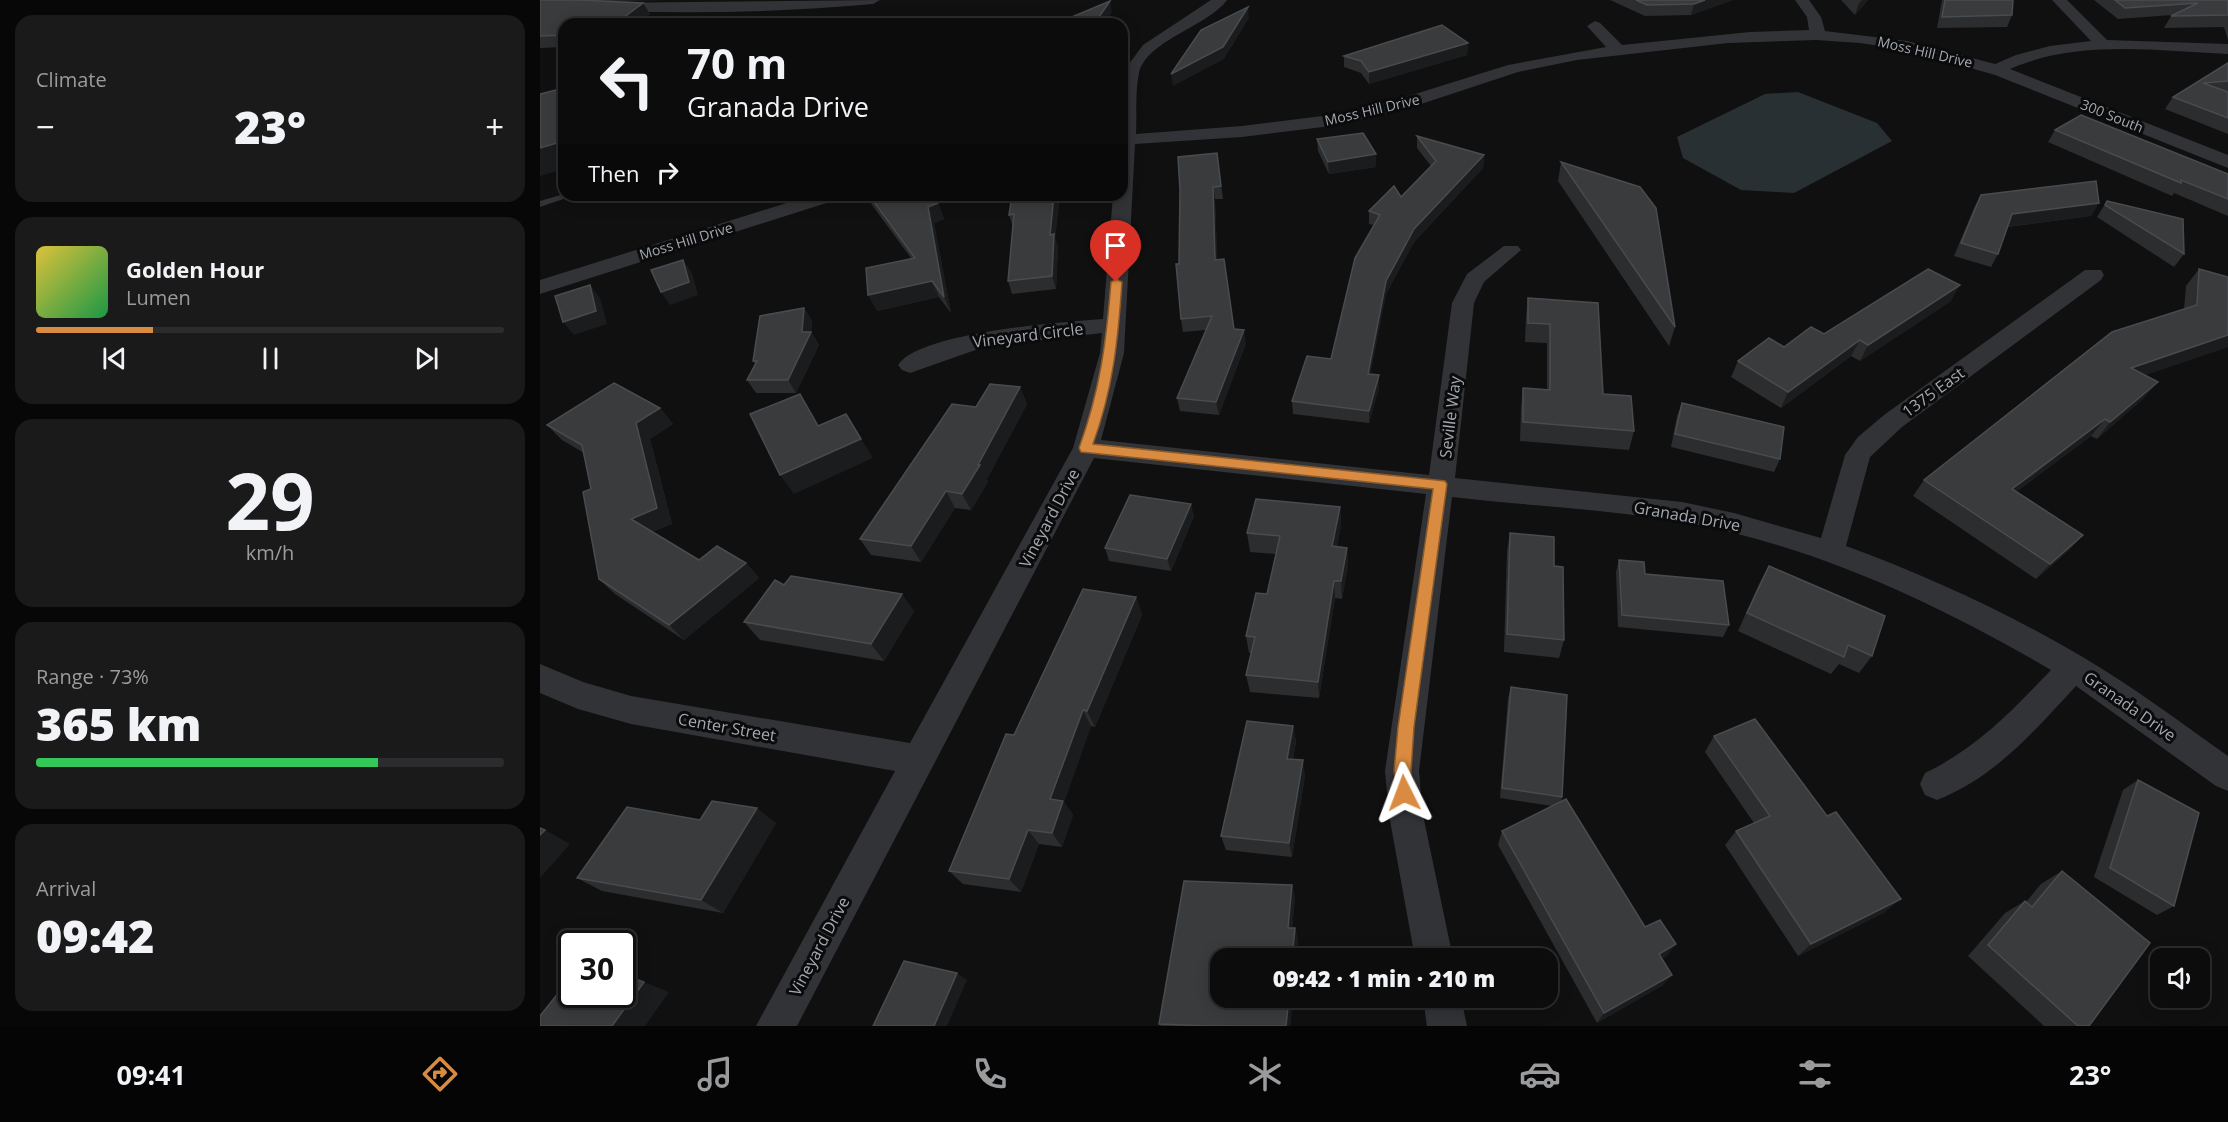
<!DOCTYPE html>
<meta charset="utf-8">
<style>
body{margin:0;font-family:"Open Sans",sans-serif;background:#1a1a1b;color:#f1f3f6;height:100vh;display:flex;flex-direction:column;font-size:22px;white-space:nowrap}
*{box-sizing:border-box;margin:0}
p{font-size:20px;color:#9a9b9d}
.icon{flex:none;width:33px;height:33px;fill:none;stroke:currentColor;stroke-width:2;stroke-linecap:round;stroke-linejoin:round}
.map{position:relative;flex:1;overflow:hidden}
.details{display:flex;flex-direction:column;gap:15px;padding:15px;background:#070707;width:540px}
.details>*{flex:none}
.banner{position:absolute;left:18px;top:18px;width:570px;height:183px;border-radius:18px;box-shadow:0 3px 15px #0003,0 0 0 2px #2c2c2e;background:#0c0c0d;color:#f1f3f6;overflow:hidden}
.buttons{position:absolute;left:1610px;top:948px;display:grid;gap:12px}
.buttons a{display:grid;place-items:center;width:60px;height:60px;border-radius:12px;background:#0c0c0d;box-shadow:0 3px 15px #0003,0 0 0 2px #2c2c2e;font-size:30px}
.speed{position:absolute;left:18px;top:930px;display:flex;gap:12px;font-size:30px;font-weight:700;text-align:center}
.speed>*{display:grid;place-content:center;width:78px;height:78px;border-radius:50%;background:#0c0c0d;box-shadow:0 3px 15px #0003,0 0 0 2px #2c2c2e;line-height:1}
.speed .limit{border:3px solid #111;border-radius:9px;background:#fff;color:#111}
.pin{position:absolute;display:grid;place-items:center;width:51px;height:51px;color:#fff;margin:-62px -26px;border-radius:50% 50% 50% 0;rotate:-45deg;box-shadow:0 0 6px #0007}
.pin .icon{rotate:45deg}
.me{position:absolute;width:66px;margin:-33px;rotate:357deg;stroke-linejoin:round;filter:drop-shadow(0 0 4px #0008)}
.turn{display:flex;align-items:center;gap:21px;height:126px;padding:0 30px;font-size:27px}
.turn .icon{width:78px;height:78px;stroke-width:2.5}
.turn b{display:block;font-size:42px;line-height:51px}
.then{display:flex;align-items:center;height:57px;padding:0 30px;background:#0003;gap:12px;font-size:22px}
.big{font-size:45px;font-weight:800;line-height:1.1}
.details .widget{flex:1;display:flex;flex-direction:column;justify-content:center;gap:9px;min-width:0;padding:0 21px;border-radius:18px;background:#1a1a1b}
.details .dial{align-items:center;gap:0}
.dial b{font-size:78px;line-height:1}
.song{display:flex;align-items:center;gap:18px}
.cover{width:72px;height:72px;border-radius:9px;background:linear-gradient(135deg,hsl(50 70% 55%),hsl(140 70% 35%))}
.played{height:6px;border-radius:3px;background:linear-gradient(90deg,#d98c41 25%,#2c2c2e 25%)}
.keys{display:flex;justify-content:space-around;direction:ltr}
.heat{display:flex;justify-content:space-between;align-items:center;font-size:33px;direction:ltr}
.charge{height:9px;border-radius:4px;background:linear-gradient(90deg,#34c759 73%,#2c2c2e 0)}
.trip{position:absolute;left:670px;top:948px;width:348px;height:60px;border-radius:18px;background:#0c0c0d;box-shadow:0 3px 15px #0003,0 0 0 2px #2c2c2e;font-weight:800;line-height:60px;text-align:center}
.tab-bar{display:flex;height:96px;justify-content:space-around;align-items:center;background:#050505;color:#9a9b9d}
.tab-bar .icon{width:42px;height:42px}
.tab-bar .current{color:#d98c41}
.tab-bar b{font-size:27px;color:#f1f3f6}
main{display:flex;flex:1;min-height:0}
.map>svg:first-child{display:block}
.water{fill:#293033}
.lines{fill:none;stroke-linecap:round;stroke-linejoin:round}
.service{fill:#323336;fill-rule:evenodd}
.minor{fill:#323336;fill-rule:evenodd}
.wall{fill:#2c2d2f}
.shaded-wall{fill:#1b1c1d}
.building{fill:#393b3d;stroke:#494c4f;stroke-width:1.5}
.route{fill:#d98c41;stroke:#8d5b2a;stroke-width:1.5}
.labels{text-anchor:middle;stroke-width:6;stroke-linejoin:round;paint-order:stroke}
.far-street-label{font-size:14px;fill:#a3a9b0;stroke:#0b0b0c}
.street-label{font-size:16px;fill:#a3a9b0;stroke:#0b0b0c}
</style>
<main>
<section class="details">
<div class="widget"><p>Climate</p>
<div class="heat"><a>−</a><b class="big">23°</b><a>+</a></div>
</div>
<div class="widget">
<div class="song"><i class="cover"></i><div><b>Golden Hour</b><p>Lumen</p></div></div>
<div class="played"></div>
<div class="keys"><svg class="icon" aria-label="previous" viewBox="0 0 24 24"><path d="M18 5L8 12l10 7zM5 5v14"/></svg><svg class="icon" aria-label="pause" viewBox="0 0 24 24"><path d="M8 5v14M16 5v14"/></svg><svg class="icon" aria-label="next" viewBox="0 0 24 24"><path d="M6 5l10 7-10 7zM19 5v14"/></svg></div>
</div>
<div class="widget dial"><b>29</b><p>km/h</p></div>
<div class="widget"><p>Range · 73%</p><b class="big">365 km</b><div class="charge"></div></div>
<div class="widget"><p>Arrival</p><b class="big">09:42</b></div>
</section>
<div class="map">
<svg width="1688" height="1026" viewBox="0 0 1688 1026">
<rect width="100%" height="100%" fill="#101011"/>
<polygon class="water" points="1258,92 1337,123 1352,141 1254,193 1201,190 1143,158 1137,137 1225,94"/>
<g class="lines">
<polygon class="service" points="24,194 35,195 0,207 0,201"/>
<g class="minor">
<path d="M0 0 61 3 340 0 333 4C223 14 110 15 0 7Z"/>
<path d="M671 0H687C667 27 607 40 599 73 595 92 597 115 596 134L702 126 791 115 853 101 968 65 1066 47 1047 26 1055 21 1060 23 1082 45 1210 32 1269 30 1267 17 1255 0H1269L1281 17 1285 31 1367 41 1455 64 1476 55 1510 46 1551 41 1512 0H1527L1567 40 1688 44V54C1616 51 1538 39 1470 69L1688 155V168L1455 75 1367 50 1320 43 1276 40 1188 43 1037 60 978 72 866 109 791 126 702 137 595 144 584 353 561 440 889 475 912 303 927 274 964 246H978L981 250 944 282 934 303 915 478 1142 502 1194 513 1281 538 1305 455 1318 437 1344 415 1545 270H1561L1564 275 1561 280 1362 427 1330 457 1306 546C1388 576 1466 612 1541 656 1592 686 1640 722 1688 756V791L1676 786 1536 686C1494 731 1457 776 1397 800L1385 795 1380 784 1385 773C1437 748 1472 711 1511 670 1397 603 1273 545 1142 522 1067 509 989 506 912 497L879 771 883 815 913 958H875L849 815 845 771 886 494 554 458 257 1026H216L355 771 91 724 38 709 0 693V664L43 682 91 696 370 743 533 448 560 353 562 333 444 347 370 373 362 370 358 365C379 332 524 322 563 319L573 195H582L583 72 603 45Z"/>
<polygon points="272,195 302,195 299,199 0,294 0,280"/>
<polygon points="883,998 921,998 927,1026 887,1026"/>
</g>
</g>
<g class="wall">
<polygon points="0,0 103,3 110,14 97,24 24,24 24,47 0,48"/>
<polygon points="46,0 127,0 61,1"/>
<polygon points="1070,0 1193,0 1151,15 1105,16"/>
<polygon points="1301,0 1328,0 1315,15"/>
<polygon points="1402,0 1473,0 1472,15 1467,27 1397,28"/>
<polygon points="1554,0 1688,0 1688,40 1684,27 1624,28 1631,16 1632,15 1578,19"/>
<polygon points="928,43 927,55 829,84 821,73 804,67 804,56"/>
<polygon points="1688,63 1688,134 1625,109 1633,97"/>
<polygon points="1515,130 1688,174 1688,216 1634,193 1632,196 1508,142"/>
<polygon points="877,136 944,155 943,168 874,242 846,294 830,375 839,375 839,388 829,423 753,414 752,401 791,359 834,225 829,224 829,211 861,197 891,166 877,148"/>
<polygon points="777,139 836,154 836,167 789,174 778,151"/>
<polygon points="677,153 683,199 675,199 677,259 694,329 706,343 679,415 640,411 637,398 666,330 643,332 641,319 639,264 640,190"/>
<polygon points="1021,162 1135,327 1129,346 1018,181"/>
<polygon points="328,195 391,195 398,203 404,219 394,223 411,313 399,297 337,311 371,258 332,205"/>
<polygon points="472,195 520,195 515,238 518,247 516,289 472,294 468,281 473,227 469,215"/>
<polygon points="1441,195 1559,203 1551,216 1468,227 1458,254 1451,267 1414,256 1434,208"/>
<polygon points="1567,201 1644,254 1634,267 1557,217"/>
<polygon points="1659,269 1688,277 1688,347 1605,375 1604,398 1557,439 1551,436 1476,492 1543,535 1528,551 1496,579 1373,496 1384,480 1644,309 1646,286"/>
<polygon points="988,298 1058,303 1063,394 1094,431 1089,450 980,441 981,407 983,388 1007,390 1007,343 985,342 986,317"/>
<polygon points="1411,301 1320,361 1311,356 1241,408 1191,377 1198,361 1284,334"/>
<polygon points="264,308 272,321 271,332 279,345 256,393 216,393 207,380 215,364 213,361"/>
<polygon points="480,387 487,404 447,479 448,482 431,510 415,508 381,562 331,555 320,539 436,407"/>
<polygon points="1142,403 1240,459 1234,472 1131,447 1137,416"/>
<polygon points="120,408 133,424 110,439 132,524 112,532 159,560 206,563 219,578 144,640 75,594 59,579 51,489 44,453 22,440 7,425"/>
<polygon points="800,507 801,525 797,547 807,548 808,566 802,599 795,598 779,698 710,692 706,675 711,653 709,653 706,636 727,594 736,554 710,552 707,533"/>
<polygon points="654,516 631,571 569,561 565,548"/>
<polygon points="970,533 1014,566 1024,640 1019,658 964,652 967,551"/>
<polygon points="1079,560 1105,574 1189,625 1183,637 1078,627 1076,572"/>
<polygon points="1229,566 1332,656 1319,673 1299,664 1291,674 1198,631 1219,584"/>
<polygon points="244,585 374,611 344,661 220,640 204,622"/>
<polygon points="596,597 602,615 555,727 551,726 524,802 533,815 522,847 499,844 481,892 423,884 409,871 474,735"/>
<polygon points="971,687 1022,797 1021,802 1105,927 1127,956 1122,958 1123,985 1057,1023 958,845 962,831 1012,806 960,798 968,698"/>
<polygon points="753,726 756,742 753,759 765,776 752,857 686,850 681,836"/>
<polygon points="1174,736 1287,816 1345,912 1258,956 1185,845 1196,831 1214,823 1165,752"/>
<polygon points="1598,780 1634,906 1617,915 1554,877 1583,790"/>
<polygon points="160,820 236,823 183,913 62,891 37,878"/>
<polygon points="1522,871 1549,1026 1504,1026 1428,956 1465,913 1485,901 1486,902 1501,884"/>
<polygon points="644,881 752,885 755,898 752,928 755,928 758,940 756,958 681,958 681,998 753,998 750,1026 621,1026 619,1024"/>
</g>
<g class="shaded-wall">
<polygon points="1165,0 1193,0 1151,15 1154,4"/>
<polygon points="1322,0 1328,0 1315,15 1319,3"/>
<polygon points="570,1 572,12 564,24 554,24"/>
<polygon points="103,3 110,14 97,24 75,24"/>
<polygon points="708,7 709,18 684,59 633,86 631,74"/>
<polygon points="928,43 927,55 829,84 829,72"/>
<polygon points="24,141 24,169 0,176 0,148"/>
<polygon points="836,154 836,167 789,174 788,162"/>
<polygon points="944,155 943,168 874,242 846,294 828,387 828,374 846,281 874,229"/>
<polygon points="673,187 675,199 678,273 675,260"/>
<polygon points="514,195 520,195 515,238 518,247 516,289 512,276 510,235"/>
<polygon points="398,203 404,219 394,223 411,313 404,297 388,207"/>
<polygon points="1559,203 1551,216 1465,227 1472,214"/>
<polygon points="143,260 152,273 158,295 130,305 121,292"/>
<polygon points="392,281 399,297 337,311 328,295"/>
<polygon points="50,285 60,298 67,324 34,335 23,322"/>
<polygon points="1420,285 1411,301 1320,361 1328,345"/>
<polygon points="264,308 272,321 271,333 279,345 256,393 248,380 262,332"/>
<polygon points="704,330 706,343 679,415 676,402"/>
<polygon points="1688,335 1688,347 1578,384 1591,368"/>
<polygon points="1320,340 1311,356 1241,408 1248,392"/>
<polygon points="839,375 839,388 829,423 829,411"/>
<polygon points="1618,382 1604,398 1557,439 1570,422"/>
<polygon points="480,387 487,404 447,479 448,482 431,510 422,494"/>
<polygon points="260,394 272,413 290,445 278,426"/>
<polygon points="120,408 133,424 110,439 132,524 106,534 91,519 96,423"/>
<polygon points="306,414 333,458 254,494 240,475"/>
<polygon points="1565,419 1551,436 1459,505 1472,489"/>
<polygon points="406,491 415,508 381,562 371,546"/>
<polygon points="651,504 654,516 631,571 627,559"/>
<polygon points="800,507 801,525 794,565 792,546"/>
<polygon points="1543,535 1528,551 1496,579 1510,564"/>
<polygon points="807,548 808,566 802,599 801,581"/>
<polygon points="206,563 219,578 144,640 129,625"/>
<polygon points="794,581 795,598 779,698 778,682"/>
<polygon points="362,594 374,611 344,661 331,644"/>
<polygon points="596,597 602,615 555,727 547,711"/>
<polygon points="543,710 551,726 524,802 533,815 522,847 512,833 510,799"/>
<polygon points="753,726 756,742 750,774 747,759"/>
<polygon points="763,760 765,776 752,857 749,843"/>
<polygon points="217,808 236,823 183,913 161,900"/>
<polygon points="5,830 30,844 0,878 0,835"/>
<polygon points="488,830 499,844 481,892 469,879"/>
<polygon points="752,885 755,898 751,939 748,928"/>
<polygon points="1361,899 1345,912 1258,956 1271,944"/>
<polygon points="755,928 758,940 756,958 752,958"/>
<polygon points="1136,944 1127,956 1111,965 1119,954"/>
<polygon points="417,973 427,980 407,1026 394,1026"/>
<polygon points="1132,975 1123,985 1057,1023 1064,1013"/>
<polygon points="104,982 129,992 105,1026 72,1026"/>
<polygon points="749,998 753,998 750,1026 746,1026"/>
</g>
<g class="building">
<polygon points="0,0 39,0 103,3 75,24 24,24 24,35 0,36"/>
<polygon points="1096,0 1165,0 1154,4 1107,5"/>
<polygon points="1405,0 1473,0 1472,15 1402,17"/>
<polygon points="1575,0 1688,0 1688,15 1631,16 1658,3 1585,8"/>
<polygon points="570,1 554,24 525,24 529,18"/>
<polygon points="708,7 683,47 631,74 661,30"/>
<polygon points="902,25 928,43 829,72 821,61 804,56"/>
<polygon points="1688,63 1688,81 1663,83 1688,92 1688,118 1633,97"/>
<polygon points="24,88 24,141 0,148 0,94"/>
<polygon points="1541,115 1688,174 1688,199 1641,180 1641,183 1515,130"/>
<polygon points="823,133 836,154 788,162 777,139"/>
<polygon points="877,136 944,155 874,229 846,281 828,374 839,375 829,411 752,401 767,356 791,359 815,258 840,215 829,211 854,186 861,197 896,161"/>
<polygon points="677,153 681,186 673,187 675,260 684,259 694,329 704,330 676,402 637,398 672,316 641,319 636,264 639,264 640,190 638,157"/>
<polygon points="1021,162 1100,187 1116,208 1135,327"/>
<polygon points="1556,181 1559,203 1472,214 1458,254 1421,243 1441,195"/>
<polygon points="329,195 391,195 398,203 388,207 404,297 392,281 328,295 326,268 375,258"/>
<polygon points="472,195 514,195 510,235 514,234 512,276 468,281 474,214 469,215"/>
<polygon points="1567,201 1643,219 1644,254 1565,205"/>
<polygon points="143,260 149,282 121,292 111,270"/>
<polygon points="1388,269 1420,285 1328,345 1320,340 1248,392 1198,361 1229,338 1244,347 1271,327 1284,334"/>
<polygon points="1659,269 1688,277 1688,335 1591,368 1618,382 1570,422 1565,419 1472,489 1543,535 1510,564 1384,480 1572,332 1657,305"/>
<polygon points="50,285 56,311 23,322 15,296"/>
<polygon points="988,298 1058,303 1063,394 1091,396 1094,431 983,422 983,388 1010,390 1010,324 988,323"/>
<polygon points="264,308 262,332 271,332 248,380 207,380 217,361 213,361 220,316"/>
<polygon points="74,383 120,408 96,423 117,508 91,519 159,560 177,546 206,563 129,625 59,579 43,492 51,489 42,445 7,425"/>
<polygon points="450,384 480,387 438,465 440,465 422,494 406,491 371,546 320,539 412,404 436,407"/>
<polygon points="260,394 278,426 306,414 321,439 240,475 210,414"/>
<polygon points="1142,403 1244,427 1240,459 1135,434"/>
<polygon points="590,495 651,504 627,559 565,548"/>
<polygon points="716,499 800,507 792,546 807,548 801,581 794,581 778,682 706,675 715,637 706,636 716,593 727,594 740,536 707,533"/>
<polygon points="970,533 1014,537 1014,566 1023,567 1024,640 967,634"/>
<polygon points="1079,560 1104,562 1105,574 1183,581 1189,625 1082,615"/>
<polygon points="1229,566 1345,616 1332,656 1308,645 1304,657 1207,613"/>
<polygon points="251,576 362,594 331,644 204,622 235,580 244,585"/>
<polygon points="543,589 596,597 547,711 543,710 510,799 523,801 512,833 488,830 469,879 409,871 466,734 474,735"/>
<polygon points="971,687 1027,695 1022,797 962,788"/>
<polygon points="1215,719 1287,816 1296,812 1361,899 1271,944 1196,831 1230,816 1174,736"/>
<polygon points="707,721 753,726 747,759 763,760 749,843 681,836"/>
<polygon points="1598,780 1659,813 1634,906 1570,868"/>
<polygon points="1026,799 1105,927 1120,920 1136,944 1119,954 1132,975 1064,1013 962,831"/>
<polygon points="172,801 217,808 161,900 37,878 87,807 160,820"/>
<polygon points="0,828 5,830 0,835"/>
<polygon points="1522,871 1610,943 1549,1026 1538,1026 1448,945 1485,901 1492,907"/>
<polygon points="644,881 752,885 748,928 755,928 752,958 681,958 681,998 749,998 746,1026 668,1026 619,1024"/>
<polygon points="364,961 417,973 394,1026 333,1026"/>
<polygon points="82,974 104,982 72,1026 0,1026 0,1016 32,976 32,994 82,994"/>
</g>
<path class="route" d="M576 279 582 282C578 341 573 389 553 444L905 481 907 484 874 727 871 771 873 793 870 799 864 801 858 799 854 771 858 727 893 489 541 452 539 448C560 390 566 344 571 282Z"/>
<g class="labels">
<g class="far-street-label">
<text transform="translate(1385 52) rotate(13)" y="5">Moss Hill Drive</text>
<text transform="translate(832 110) rotate(-13)" y="5">Moss Hill Drive</text>
<text transform="translate(1572 116) rotate(22)" y="5">300 South</text>
<text transform="translate(146 241) rotate(-17)" y="5">Moss Hill Drive</text>
</g>
<g class="street-label">
<text transform="translate(488 335) rotate(-7)" y="6">Vineyard Circle</text>
<text transform="translate(1393 392) rotate(-36)" y="6">1375 East</text>
<text transform="translate(910 417) rotate(-83)" y="6">Seville Way</text>
<text transform="translate(1147 516) rotate(10)" y="6">Granada Drive</text>
<text transform="translate(509 518) rotate(-62)" y="6">Vineyard Drive</text>
<text transform="translate(1590 706) rotate(35)" y="6">Granada Drive</text>
<text transform="translate(187 727) rotate(10)" y="6">Center Street</text>
<text transform="translate(279 946) rotate(-62)" y="6">Vineyard Drive</text>
</g>
</g>
</svg>
<div class="buttons">
<a><svg class="icon" aria-label="sound" viewBox="0 0 24 24"><path d="M4 9h4l5-4v14l-5-4H4zM17 9q2 3 0 6"/></svg></a>
</div>
<div class="speed"><div class="limit">30</div></div>
<div class="pin" style="left:576px;top:282px;background:#d93025"><svg class="icon" aria-label="arrive" viewBox="0 0 24 24"><path d="M6 21V4h12l-3 4 3 4H6"/></svg></div>
<svg class="me" style="left:864px;top:793px" viewBox="-20 -20 40 40"><path d="M0-17L14 15 0 8-14 15z" fill="#d98c41" stroke="#fff" stroke-width="4"/></svg>
<div class="trip">09:42 · 1 min · 210 m</div>
<div class="banner">
<div class="turn"><svg class="icon" aria-label="left" viewBox="0 0 24 24"><path d="M17 20v-9H6M10 6l-5 5 5 5"/></svg><div><b>70 m</b>Granada Drive</div></div>
<div class="then">Then<svg class="icon" aria-label="right" viewBox="0 0 24 24"><path d="M7 20v-9h11M14 6l5 5-5 5"/></svg></div>
</div>
</div>
</main>
<nav class="tab-bar">
<b>09:41</b>
<svg class="icon current" aria-label="directions" viewBox="0 0 24 24"><path d="M12 3l9 9-9 9-9-9zM9 14v-3h6M13 9l2 2-2 2"/></svg>
<svg class="icon" aria-label="music" viewBox="0 0 24 24"><path d="M9 18V5l10-2v13"/><circle cx="6" cy="18" r="3"/><circle cx="16" cy="16" r="3"/></svg>
<svg class="icon" aria-label="phone" viewBox="0 0 24 24"><path d="M5 4h4l2 5-3 2q2 4 5 5l2-3 5 2v4C11 20 4 13 5 4z"/></svg>
<svg class="icon" aria-label="climate" viewBox="0 0 24 24"><path d="M12 3v18M4 7l16 10M4 17L20 7"/></svg>
<svg class="icon" aria-label="car" viewBox="0 0 24 24"><path d="M5 17H2v-5l4-1 3-4h7l3 4 3 1v5h-3M9 17h6M6 11h13"/><circle cx="7" cy="17" r="2"/><circle cx="17" cy="17" r="2"/></svg>
<svg class="icon" aria-label="filters" viewBox="0 0 24 24"><path d="M4 7h16M4 17h16"/><circle cx="9" cy="7" r="2"/><circle cx="15" cy="17" r="2"/></svg>
<b>23°</b>
</nav>
